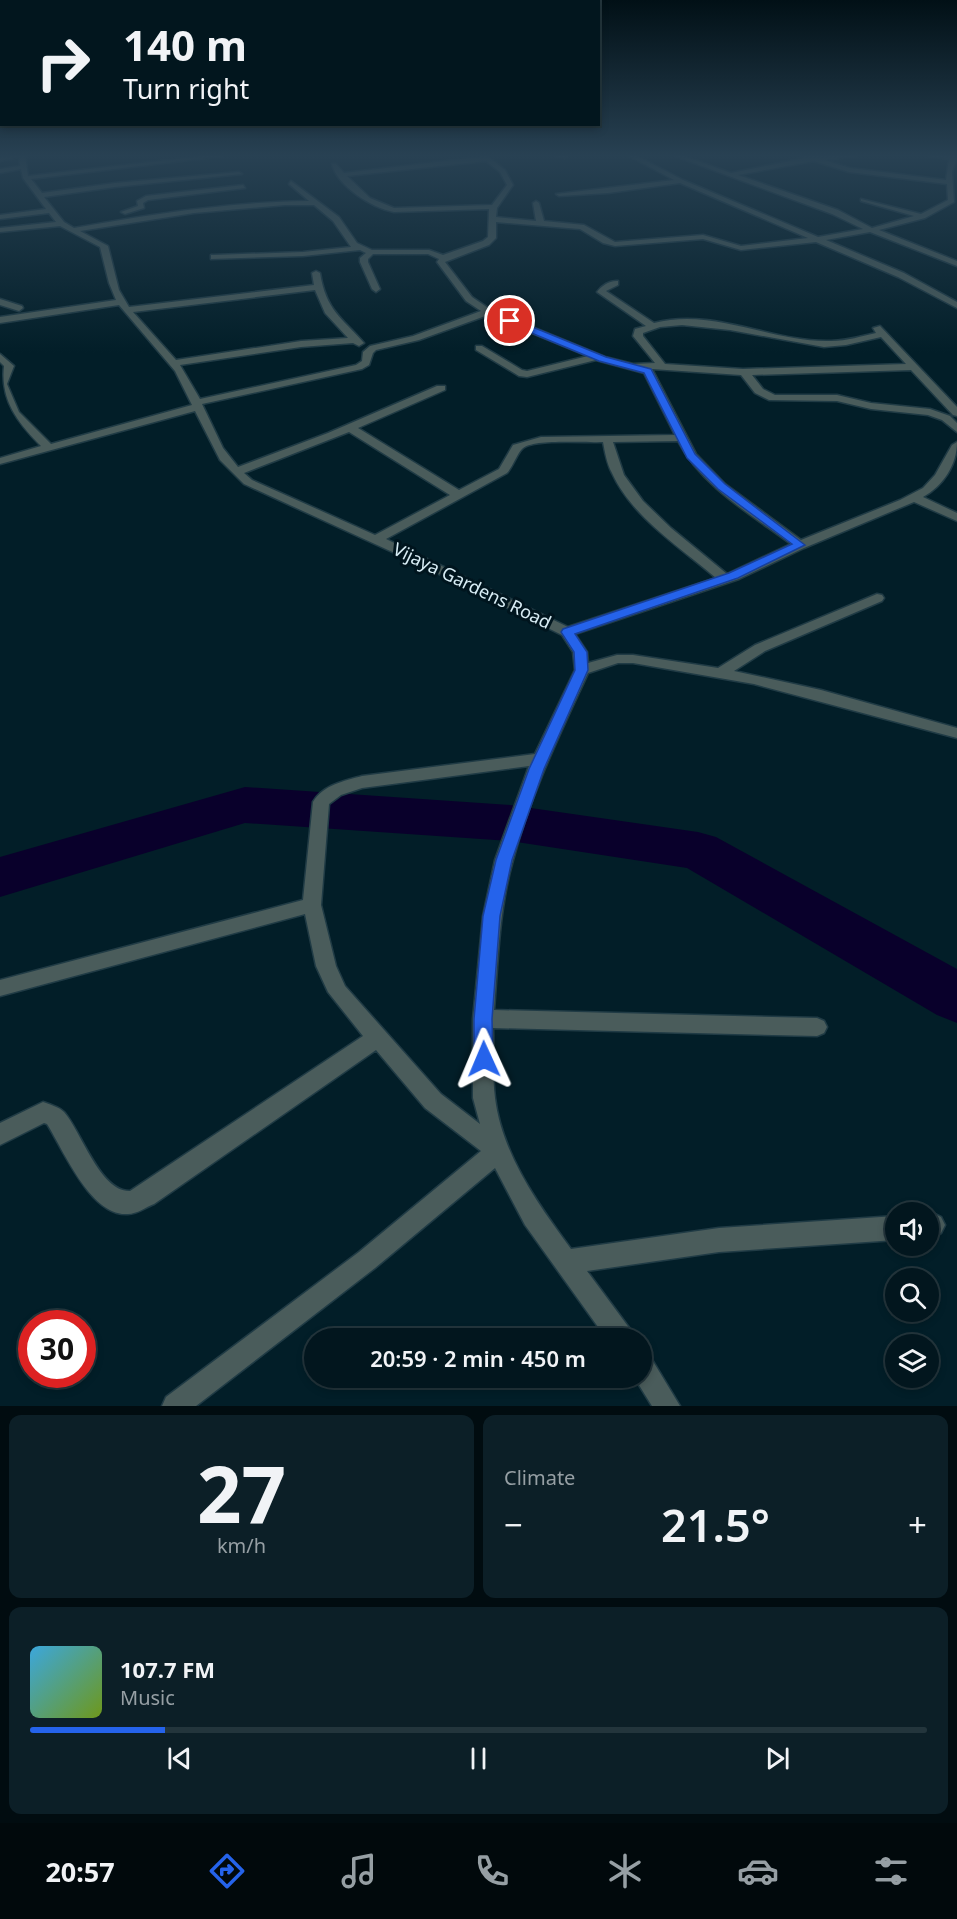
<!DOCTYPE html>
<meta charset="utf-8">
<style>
body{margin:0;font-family:"Noto Sans",sans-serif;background:#0c1f27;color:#f1f3f6;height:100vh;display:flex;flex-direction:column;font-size:22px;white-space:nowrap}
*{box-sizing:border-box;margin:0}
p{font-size:20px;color:#969fa4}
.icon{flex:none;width:33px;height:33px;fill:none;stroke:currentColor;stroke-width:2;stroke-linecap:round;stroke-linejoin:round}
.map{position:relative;height:1406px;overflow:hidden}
.panel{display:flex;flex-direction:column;gap:9px;padding:9px;background:#010c10;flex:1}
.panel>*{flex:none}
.guide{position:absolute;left:0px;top:0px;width:600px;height:126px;box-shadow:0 3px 9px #0003,0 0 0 2px #23353c;background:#02161e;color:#f1f3f6;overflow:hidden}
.buttons{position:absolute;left:885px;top:1202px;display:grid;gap:12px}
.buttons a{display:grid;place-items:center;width:54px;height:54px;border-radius:50%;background:#02161e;box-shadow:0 3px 9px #0003,0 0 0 2px #23353c;font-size:30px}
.speed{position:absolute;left:18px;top:1310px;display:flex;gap:12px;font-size:30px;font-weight:700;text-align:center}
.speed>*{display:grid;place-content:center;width:78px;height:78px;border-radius:50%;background:#02161e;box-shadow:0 3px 9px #0003,0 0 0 2px #23353c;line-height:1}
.speed .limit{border:9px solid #d22;background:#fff;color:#111}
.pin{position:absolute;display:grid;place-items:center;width:51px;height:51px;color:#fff;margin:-26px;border:3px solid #fff;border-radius:50%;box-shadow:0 2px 6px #0007}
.me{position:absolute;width:66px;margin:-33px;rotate:359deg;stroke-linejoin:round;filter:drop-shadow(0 0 4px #0008)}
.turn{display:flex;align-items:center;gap:21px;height:126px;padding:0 24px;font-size:27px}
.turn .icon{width:78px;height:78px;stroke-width:2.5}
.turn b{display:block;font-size:42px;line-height:51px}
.big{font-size:45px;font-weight:600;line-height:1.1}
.panel .widget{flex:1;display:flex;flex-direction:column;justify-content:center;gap:9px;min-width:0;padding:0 21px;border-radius:12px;background:#0c1f27}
.panel .dial{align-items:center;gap:0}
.dial b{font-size:78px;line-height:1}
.song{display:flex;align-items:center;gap:18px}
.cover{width:72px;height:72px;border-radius:9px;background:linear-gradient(135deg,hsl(200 70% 55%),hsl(80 70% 35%))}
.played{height:6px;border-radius:3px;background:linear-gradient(90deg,#2563eb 15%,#23353c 15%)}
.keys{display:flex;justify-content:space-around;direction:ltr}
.heat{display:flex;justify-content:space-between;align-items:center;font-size:33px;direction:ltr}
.panel .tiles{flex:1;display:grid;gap:9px;grid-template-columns:1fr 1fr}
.widget:last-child{grid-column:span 2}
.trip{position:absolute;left:304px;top:1328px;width:348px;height:60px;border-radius:30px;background:#02161e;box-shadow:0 3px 9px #0003,0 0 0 2px #23353c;font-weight:600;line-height:60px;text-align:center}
.dock{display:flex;height:96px;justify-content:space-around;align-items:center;background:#01090c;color:#969fa4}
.dock .icon{width:42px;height:42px}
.dock .selected{color:#2563eb}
.dock b{font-size:27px;color:#f1f3f6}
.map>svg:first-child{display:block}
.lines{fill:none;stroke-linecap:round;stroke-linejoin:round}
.river{fill:#09002b;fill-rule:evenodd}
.minor-casing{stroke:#203b45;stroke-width:3}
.minor{fill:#4a5c5b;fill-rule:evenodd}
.route{fill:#2563eb;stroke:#184099;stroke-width:1.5}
.labels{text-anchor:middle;stroke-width:6;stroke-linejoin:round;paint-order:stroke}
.street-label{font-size:18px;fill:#d8edf5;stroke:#00151e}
</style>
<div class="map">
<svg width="957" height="1406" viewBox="0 0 957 1406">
<rect width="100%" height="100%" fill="#021e28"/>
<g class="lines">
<polygon class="river" points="245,787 510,805 698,832 716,837 957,969 957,1023 937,1015 687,868 510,841 245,823 0,897 0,857"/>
<g class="minor-casing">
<g id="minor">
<path d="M25 156 28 176 203 156H223L31 179 42 193 115 183 239 172 242 174 115 187 44 197 64 222 74 228C152 214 230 202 309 201L289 184 291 181 339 217 357 243 372 250H429L443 255 483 241 488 237 489 209 394 212C372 208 337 186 332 164H336L344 173 487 156 505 170 513 185 497 208 496 217 536 221 533 203 536 201 539 203 544 221 584 225 615 242 703 235 741 246 808 238 680 183 608 193 559 196 556 194 674 180 629 156H637L683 180 818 237 863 229 832 214 675 156H684L731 173 804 158 801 156H856L824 160 850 168 946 180 949 159 928 156H957L952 172 954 202 925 218 879 230 957 261V266L870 232 826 240 904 273 957 302V308L898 277 816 242 741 250 703 239 615 246 603 243 580 229 496 222V238L489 245 445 262 472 297 491 310 605 357 633 364 655 363 633 336 635 329 646 326 597 292C601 286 610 280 618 281V285L606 291 654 323C714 307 772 343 831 341 847 341 862 336 876 333L873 328 880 326 957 407V416L953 415 911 370 752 375 763 389 775 395H837L871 403 930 409 950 416 957 423V432L942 420 928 415 871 409 837 401 769 400 755 393 741 375 652 369 696 454 725 484 801 540 900 500 923 488 935 475 952 445 957 442C957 465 943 486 923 497L957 513V521L914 502 804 548 739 579 575 634 587 652 588 663 617 655H633L718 668 755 645 877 594 882 595 884 598 882 601 765 651 734 671 821 690 957 728V738L754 684 633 663H618L588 673C560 734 530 795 513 860 499 909 498 960 494 1010L817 1018 824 1021 827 1027 824 1033 817 1036 493 1028C494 1051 492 1075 495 1098 502 1154 538 1204 571 1249L719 1228 896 1216V1240L719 1252 587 1271 630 1329 634 1338H606L525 1225 495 1168 375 1268 196 1406H162L166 1397 359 1252 481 1151 425 1108 376 1050 154 1204C146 1207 137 1214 128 1214 91 1217 64 1151 47 1124L44 1123 0 1145V1123L43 1102C49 1104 59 1107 64 1112 81 1131 100 1192 130 1191L363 1036 328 992 316 966 305 914 0 996V980L303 900 313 802C323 785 344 781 362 776L535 754 575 670 573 652 562 635 423 566 244 484 220 460 195 411 0 464V458L41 446C19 424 0 401 4 366L0 362V354L14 366 7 384 19 412 51 444 192 405 175 371 119 305 0 323V317L116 300 109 283 100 247 60 226 0 232V228L56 222 49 213 0 219V215L46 209 23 178 21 169 0 173V169L20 166 19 157 0 161V157ZM486 161 500 172 507 185 492 205 394 208 370 198 347 176ZM814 161 849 172 947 184 948 200 921 214 861 199V201L914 216 872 228 838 210 738 175ZM285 205H314L333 221 351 247 303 252 214 255H211V259L303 256 360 250 366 253 360 258V262L372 289 376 292 380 289 368 262V259L373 254H428L439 259 437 262 466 301 481 311 413 336 370 346 363 352 362 361 356 365 200 399 180 365 301 347 353 343 359 346 364 343C341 317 326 310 320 273L316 271 312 273 314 285 129 307 119 290 108 246 80 231 194 213ZM315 290 325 313 348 338 301 341 176 360 133 312ZM488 315 588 356 527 371 522 370 482 346H476V350L519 376 527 377 596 360 644 373 675 435 541 437 513 445 499 469 459 490 358 428 445 390V386H437L328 433 238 467 223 448 202 404 362 369 369 365 373 353 376 350 419 340ZM682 325 730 330 824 347 846 345 881 337 906 364 743 369 665 364 643 336V333L660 327ZM349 432 450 495 375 535 252 480 244 473ZM678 441C701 486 752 515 791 544L727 574 671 528 643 501 624 475 613 442ZM603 442C605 453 607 464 612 473 632 517 680 547 716 578L568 627 386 539 507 473C513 466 517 454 522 449 532 438 587 443 603 442ZM529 766 495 860 483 916 473 1019V1098L480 1124 441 1094 345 986 336 966 321 905 329 804 341 795 362 788Z"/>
<polygon points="554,156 568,156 565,158"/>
<polygon points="243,185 245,188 148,200 143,203 144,208 125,214 121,212 138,206 137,201 146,196"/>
<polygon points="0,299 22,306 23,308 19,311 0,305"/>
<polygon points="933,1213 941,1217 945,1225 941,1233 928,1238 928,1214"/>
<polygon points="642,1354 651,1358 680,1406 652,1406 634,1377 642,1377"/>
</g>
</g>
<use href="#minor" class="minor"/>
</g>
<linearGradient id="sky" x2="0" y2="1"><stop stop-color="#011016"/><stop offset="0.44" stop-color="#284153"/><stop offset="1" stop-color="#284153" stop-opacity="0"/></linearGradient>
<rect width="957" height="353" fill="url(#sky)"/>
<polygon class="route" points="507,319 513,319 606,357 651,369 695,454 725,484 805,545 738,578 575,634 587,652 588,670 544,769 512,860 500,916 492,1019 493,1059 490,1065 484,1067 477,1065 474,1059 474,1019 483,916 496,860 529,769 575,670 574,652 561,632 563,629 729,573 792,544 718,489 687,458 644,373 599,361 507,323"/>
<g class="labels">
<g class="street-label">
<text transform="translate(472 586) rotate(26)" y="6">Vijaya Gardens Road</text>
</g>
</g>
</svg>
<div class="buttons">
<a><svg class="icon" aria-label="sound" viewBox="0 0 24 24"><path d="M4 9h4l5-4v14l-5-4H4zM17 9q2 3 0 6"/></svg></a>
<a><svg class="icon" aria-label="search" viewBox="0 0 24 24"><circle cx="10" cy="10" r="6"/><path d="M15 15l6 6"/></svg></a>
<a><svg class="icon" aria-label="layers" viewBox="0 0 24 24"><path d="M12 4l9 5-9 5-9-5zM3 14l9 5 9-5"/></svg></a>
</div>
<div class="speed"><div class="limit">30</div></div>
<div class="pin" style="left:510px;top:321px;background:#d93025"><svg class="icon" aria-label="arrive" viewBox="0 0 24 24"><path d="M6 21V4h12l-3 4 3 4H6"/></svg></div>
<svg class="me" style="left:484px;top:1059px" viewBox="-20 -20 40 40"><path d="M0-17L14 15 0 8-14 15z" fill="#2563eb" stroke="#fff" stroke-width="4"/></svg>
<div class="trip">20:59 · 2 min · 450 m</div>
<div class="guide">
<div class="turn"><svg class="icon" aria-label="right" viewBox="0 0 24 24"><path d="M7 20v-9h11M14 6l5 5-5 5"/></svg><div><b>140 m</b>Turn right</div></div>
</div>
</div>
<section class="panel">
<div class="tiles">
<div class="widget dial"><b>27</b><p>km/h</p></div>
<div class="widget"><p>Climate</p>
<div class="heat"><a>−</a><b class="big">21.5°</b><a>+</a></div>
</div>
<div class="widget">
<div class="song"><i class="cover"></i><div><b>107.7 FM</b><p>Music</p></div></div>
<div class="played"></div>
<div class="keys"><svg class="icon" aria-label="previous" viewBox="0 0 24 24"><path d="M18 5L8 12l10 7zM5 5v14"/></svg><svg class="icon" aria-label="pause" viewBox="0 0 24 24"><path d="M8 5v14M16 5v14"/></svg><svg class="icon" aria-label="next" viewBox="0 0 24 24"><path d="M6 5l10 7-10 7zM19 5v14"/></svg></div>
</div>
</div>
</section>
<nav class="dock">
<b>20:57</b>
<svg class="icon selected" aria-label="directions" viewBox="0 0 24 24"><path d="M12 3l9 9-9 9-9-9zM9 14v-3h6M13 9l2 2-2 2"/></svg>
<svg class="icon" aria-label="music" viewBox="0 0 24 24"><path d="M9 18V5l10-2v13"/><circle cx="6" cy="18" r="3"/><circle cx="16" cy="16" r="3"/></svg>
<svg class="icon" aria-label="phone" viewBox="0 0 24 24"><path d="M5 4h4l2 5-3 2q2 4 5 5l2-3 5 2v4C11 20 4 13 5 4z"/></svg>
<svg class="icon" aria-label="climate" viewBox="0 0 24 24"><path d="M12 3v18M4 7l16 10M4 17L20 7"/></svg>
<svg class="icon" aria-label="car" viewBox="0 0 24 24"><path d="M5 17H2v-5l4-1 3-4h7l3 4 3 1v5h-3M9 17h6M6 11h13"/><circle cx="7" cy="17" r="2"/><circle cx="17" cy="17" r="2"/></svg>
<svg class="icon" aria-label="filters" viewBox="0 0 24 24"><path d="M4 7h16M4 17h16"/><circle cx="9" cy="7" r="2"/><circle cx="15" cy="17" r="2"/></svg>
</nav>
